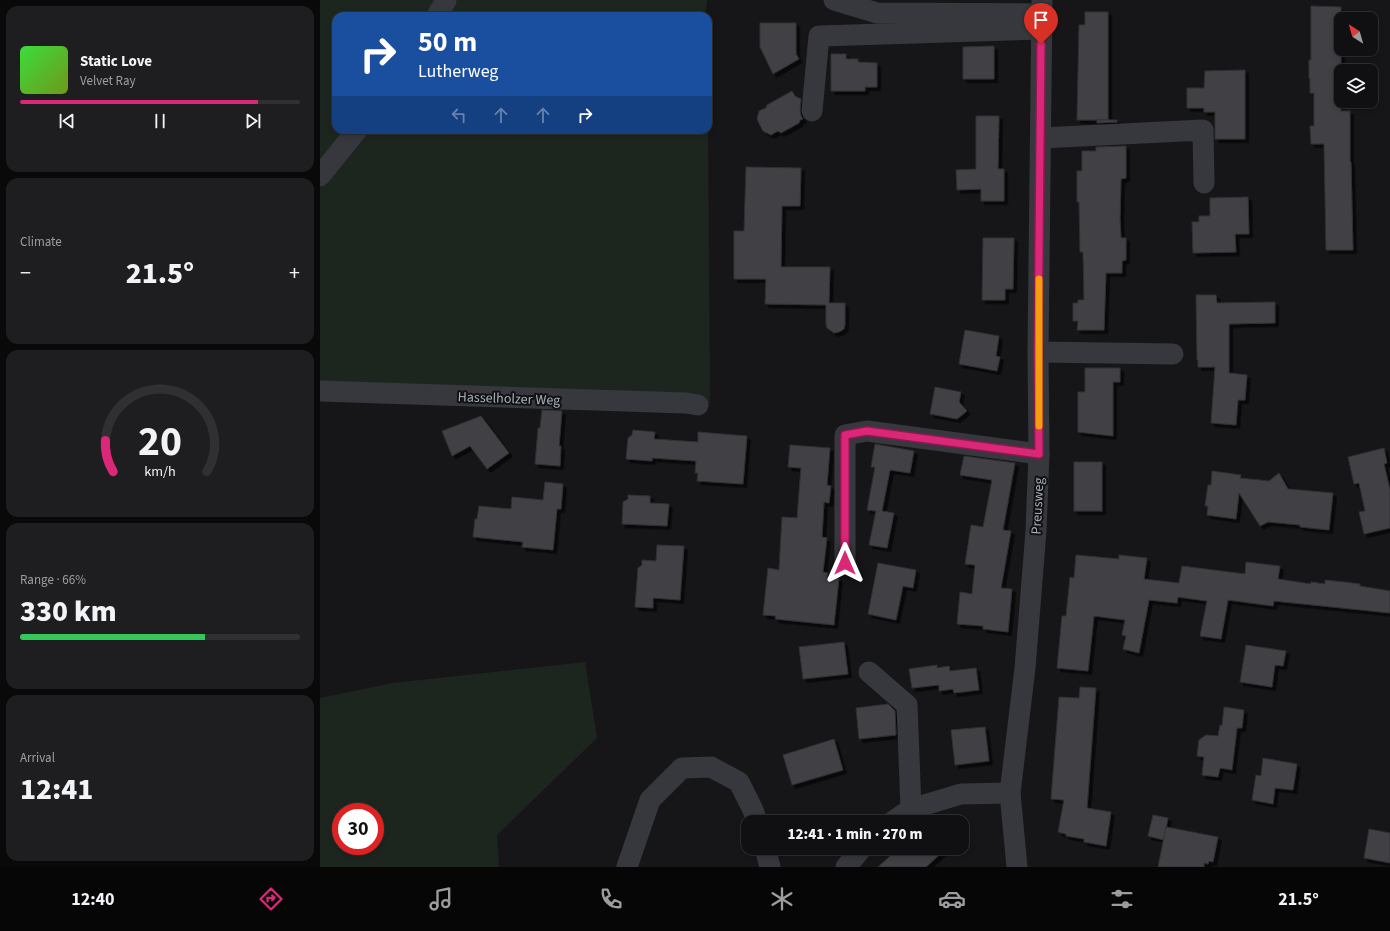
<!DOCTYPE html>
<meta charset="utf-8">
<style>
body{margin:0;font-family:"Source Sans 3",sans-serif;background:#1e1e20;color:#f1f3f6;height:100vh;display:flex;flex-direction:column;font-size:15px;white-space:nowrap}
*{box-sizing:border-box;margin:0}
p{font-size:13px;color:#9c9d9f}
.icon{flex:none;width:22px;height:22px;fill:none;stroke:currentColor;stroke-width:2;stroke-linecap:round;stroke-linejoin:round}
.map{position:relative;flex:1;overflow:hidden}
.details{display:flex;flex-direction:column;gap:6px;padding:6px;background:#09090a;width:320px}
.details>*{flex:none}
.hud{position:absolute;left:12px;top:12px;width:380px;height:122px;border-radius:12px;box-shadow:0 2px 6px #0003,0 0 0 1px #303032;background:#1a4fa0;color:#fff;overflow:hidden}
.needle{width:26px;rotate:323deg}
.buttons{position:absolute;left:1014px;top:12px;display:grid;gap:8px}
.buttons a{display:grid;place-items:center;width:44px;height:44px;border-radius:8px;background:#101012;box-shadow:0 2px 6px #0003,0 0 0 1px #303032;font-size:20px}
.speed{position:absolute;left:12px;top:803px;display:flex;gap:8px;font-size:20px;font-weight:700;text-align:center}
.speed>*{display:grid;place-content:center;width:52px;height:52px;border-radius:50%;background:#101012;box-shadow:0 2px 6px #0003,0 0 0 1px #303032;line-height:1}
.speed .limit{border:6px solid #d22;background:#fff;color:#111}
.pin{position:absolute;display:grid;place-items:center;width:34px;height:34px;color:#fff;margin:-41px -17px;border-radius:50% 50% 50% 0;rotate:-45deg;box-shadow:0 0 4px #0007}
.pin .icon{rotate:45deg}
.me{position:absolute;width:44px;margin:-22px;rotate:0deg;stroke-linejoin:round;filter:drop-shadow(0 0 3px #0008)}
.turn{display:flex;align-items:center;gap:14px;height:84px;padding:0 20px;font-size:18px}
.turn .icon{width:52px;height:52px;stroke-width:2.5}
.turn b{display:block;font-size:28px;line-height:34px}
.lanes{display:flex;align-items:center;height:38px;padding:0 20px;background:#0003;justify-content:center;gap:20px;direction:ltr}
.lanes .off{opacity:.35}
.big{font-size:30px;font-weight:800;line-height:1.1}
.details .tile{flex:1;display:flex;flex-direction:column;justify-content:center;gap:6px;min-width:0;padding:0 14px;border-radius:12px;background:#1e1e20}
.details .dial{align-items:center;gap:0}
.dial svg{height:104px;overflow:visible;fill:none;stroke:#303032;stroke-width:7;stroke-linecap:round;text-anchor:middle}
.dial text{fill:#f1f3f6;stroke:none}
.song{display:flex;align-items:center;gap:12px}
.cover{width:48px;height:48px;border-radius:6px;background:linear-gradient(135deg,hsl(120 70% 55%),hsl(80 70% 35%))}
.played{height:4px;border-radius:2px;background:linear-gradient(90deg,#db2777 85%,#303032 85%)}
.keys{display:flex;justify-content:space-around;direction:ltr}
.heat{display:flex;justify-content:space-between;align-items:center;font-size:22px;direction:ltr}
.charge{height:6px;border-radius:3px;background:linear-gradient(90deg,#34c759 66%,#303032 0)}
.trip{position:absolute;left:421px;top:815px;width:228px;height:40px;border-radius:12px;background:#101012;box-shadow:0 2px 6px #0003,0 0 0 1px #303032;font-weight:800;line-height:40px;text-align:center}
.tabs{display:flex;height:64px;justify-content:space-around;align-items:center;background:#060607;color:#9c9d9f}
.tabs .icon{width:28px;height:28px}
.tabs .current{color:#db2777}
.tabs b{font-size:18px;color:#f1f3f6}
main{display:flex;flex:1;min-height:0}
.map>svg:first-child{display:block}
.green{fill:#1d261e;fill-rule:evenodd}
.building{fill:#404145;stroke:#303034;filter:url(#shadow)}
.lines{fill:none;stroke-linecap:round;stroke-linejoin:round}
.minor{stroke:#36383d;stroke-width:21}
.route-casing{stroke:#8e194d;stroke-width:10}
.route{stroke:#db2777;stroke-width:7}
.slow{stroke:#f59e0b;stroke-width:7}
.labels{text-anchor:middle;stroke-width:4;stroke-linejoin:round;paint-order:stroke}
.street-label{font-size:14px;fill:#a7adb9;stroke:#111113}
</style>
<main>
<section class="details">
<div class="tile">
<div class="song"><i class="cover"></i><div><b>Static Love</b><p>Velvet Ray</p></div></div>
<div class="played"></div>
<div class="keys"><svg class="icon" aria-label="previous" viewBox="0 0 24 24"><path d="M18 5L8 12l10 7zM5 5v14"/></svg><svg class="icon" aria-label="pause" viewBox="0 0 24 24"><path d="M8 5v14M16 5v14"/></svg><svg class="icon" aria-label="next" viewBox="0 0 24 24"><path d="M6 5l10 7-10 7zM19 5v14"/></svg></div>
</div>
<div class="tile"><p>Climate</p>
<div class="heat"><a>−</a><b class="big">21.5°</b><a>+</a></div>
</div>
<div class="tile dial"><svg viewBox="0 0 100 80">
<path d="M14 69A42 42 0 1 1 86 69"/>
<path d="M14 69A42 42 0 0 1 8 45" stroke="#db2777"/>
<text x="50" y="56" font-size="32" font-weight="700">20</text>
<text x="50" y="72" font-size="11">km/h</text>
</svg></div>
<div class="tile"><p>Range · 66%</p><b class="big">330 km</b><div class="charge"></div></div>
<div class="tile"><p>Arrival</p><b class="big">12:41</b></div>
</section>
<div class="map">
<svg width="1070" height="867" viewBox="0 0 1070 867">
<defs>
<filter id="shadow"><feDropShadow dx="3.5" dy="3.5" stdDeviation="0" flood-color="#0009"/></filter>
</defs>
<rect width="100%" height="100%" fill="#161618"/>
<g class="green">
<polygon points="0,0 117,0 110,16 16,16 16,130 31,130 0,168"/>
<polygon points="131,0 387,0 385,16 123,16"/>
<polygon points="48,130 388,130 390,403 363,400 0,387 0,188"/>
<path d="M265 662 277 738 177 835 179 867H0V698L73 683ZM21 812H55V846H21Z"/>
</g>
<g class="building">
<polygon points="991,6 1021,7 1021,111 1030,111 1030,162 1031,162 1033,250 1006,250 1004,144 991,144 990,126 994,126 994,93 990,93 990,78 989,78 989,60 991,60"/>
<polygon points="765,12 788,12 788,120 757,120 759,25 765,25"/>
<polygon points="440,23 476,23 476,54 479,59 453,74 440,47"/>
<polygon points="674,46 674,79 643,79 643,47"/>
<polygon points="511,54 526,54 526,59 538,59 538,62 557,63 557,87 545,87 545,91 511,91"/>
<polygon points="925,70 925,139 895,139 895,112 884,112 884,108 867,108 867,88 884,88 885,71"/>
<polygon points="472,91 475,96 481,99 480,110 481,116 483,119 480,120 479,123 461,133 458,131 451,135 443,131 437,119 439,111 446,108 447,105"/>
<polygon points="656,116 679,116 678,169 684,169 684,201 661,201 661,189 637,190 636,170 656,169"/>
<polygon points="777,120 797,120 797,122 777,123"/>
<polygon points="806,146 806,178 801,179 800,219 801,238 806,238 806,260 802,261 802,273 786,273 784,330 757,330 758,321 753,321 753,303 758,303 758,300 764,300 763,252 760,252 759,202 757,202 757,171 762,171 762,151 776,151 776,147"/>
<polygon points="426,167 481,168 480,206 462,206 461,267 510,267 509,303 525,303 525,324 524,329 519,332 514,333 507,328 506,324 506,305 445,304 446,279 414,279 414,231 424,231"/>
<polygon points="928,197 929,234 915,234 916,252 873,253 872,222 879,222 879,216 890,216 890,198"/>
<polygon points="663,238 694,238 693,289 685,289 685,300 662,300"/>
<polygon points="876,295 896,295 897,303 955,302 955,323 909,324 909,373 927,375 925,400 918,400 916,425 891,423 895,367 878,367 878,360 877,360"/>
<polygon points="645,330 679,336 676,356 680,357 677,371 639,364"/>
<polygon points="765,368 800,368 800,382 793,382 793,436 758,432 758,392 765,392"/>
<polygon points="615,387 641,392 639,402 647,411 637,419 610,414"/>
<polygon points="222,410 242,411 239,446 241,446 240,466 215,464 218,428 220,428"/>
<polygon points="161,416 189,453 167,469 150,446 132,456 122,431"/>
<polygon points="313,430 335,432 334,439 378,442 378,432 427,436 423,484 377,481 378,473 375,473 376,461 332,458 332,461 306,459 308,438 312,435"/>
<polygon points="555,444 594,451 590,473 570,470 562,511 574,513 567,548 549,545 556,511 547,510 555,467 551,467"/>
<polygon points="470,445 510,448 507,485 511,486 509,503 504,502 502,537 507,538 503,572 508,573 507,577 519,578 514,625 455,619 456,616 443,615 448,568 459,570 462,517 477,518 481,468 468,467"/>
<polygon points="1064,448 1067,463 1064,464 1070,490 1070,528 1044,534 1039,512 1045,511 1039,483 1034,484 1028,457"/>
<polygon points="644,456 695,463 683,530 691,531 681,588 692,589 688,632 663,629 663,626 637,624 640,592 652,594 655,565 645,564 651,525 663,527 672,480 640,475"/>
<rect x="754" y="462" width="28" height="49"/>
<polygon points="892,471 921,475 920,478 949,481 959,473 968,489 1013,493 1009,530 980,527 980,525 948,522 940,526 919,493 916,519 887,515 888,506 885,506 888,485 891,485"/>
<polygon points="225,482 243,484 241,509 237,509 233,550 202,547 203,542 153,537 155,519 157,519 159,506 191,509 192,497 223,500"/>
<polygon points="308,495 330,496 330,503 349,504 347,526 302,524 303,502 308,499"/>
<polygon points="337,545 364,546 360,600 333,598 333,608 315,607 318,568 322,565 322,560 336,561"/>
<polygon points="756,555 799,559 799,555 827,558 824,579 859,583 862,566 925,574 926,562 960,566 958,579 991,584 991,582 1005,584 1005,580 1024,582 1040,584 1040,586 1070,591 1070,613 954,601 953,606 908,600 901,639 880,636 887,601 858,597 857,603 829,600 819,653 803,649 806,636 802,635 805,620 774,616 768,671 737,668 742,616 746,616 750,577 754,578"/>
<polygon points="558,563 596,570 593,588 583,586 576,620 548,614"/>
<polygon points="524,642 528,674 483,679 479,647"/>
<polygon points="926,645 966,651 963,666 955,665 952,687 920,682"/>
<polygon points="617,665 617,668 629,666 630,671 656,668 659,690 634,693 633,689 619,691 619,685 592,688 589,669"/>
<polygon points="760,687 776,688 767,808 791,812 786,846 764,842 764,839 746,836 746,834 738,832 744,800 731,799 739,697 759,698"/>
<polygon points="568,704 575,711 576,735 539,739 536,708"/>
<polygon points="904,707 924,710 922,728 917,728 912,770 900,768 898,777 882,775 884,757 877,756 879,740 886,735 898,736 900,725 902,726"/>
<polygon points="665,727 669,761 635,765 631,730"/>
<polygon points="514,739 523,770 472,785 463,755"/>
<polygon points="943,758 977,764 973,790 955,788 953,804 932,800 936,775 941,776"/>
<polygon points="833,815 848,818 844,840 828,836"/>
<polygon points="846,827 898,837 893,862 889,861 888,864 884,863 884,867 838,867"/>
<polygon points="1049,829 1070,833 1070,863 1044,858"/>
<polygon points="579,848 627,848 606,867 558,867"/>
</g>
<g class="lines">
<g class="minor">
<polyline points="514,0 557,13 722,14"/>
<polyline points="117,16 126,0"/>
<polyline points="492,111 499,36 722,29"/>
<polyline points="721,138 883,130 884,183"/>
<polyline points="0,176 37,130"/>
<polyline points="718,352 853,354"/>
<polyline points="0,391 366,403 378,405"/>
<polyline points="525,563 525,435 547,431 719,454"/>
<polyline points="549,672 587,705 591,809"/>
<polyline points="572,822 591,809 641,794 690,793"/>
<polyline points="445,848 450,867"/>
<polyline points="307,867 330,800 362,768 391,767 419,782 433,810 437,822"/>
<polyline points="526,867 542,848"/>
<polyline points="697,867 690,793 705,668 716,531 719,454 718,352 722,0"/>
</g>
</g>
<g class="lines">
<g class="route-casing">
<polyline id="route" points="525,563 525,435 547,431 719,454 718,352 721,44"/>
</g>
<use href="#route" class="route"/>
<polyline class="slow" points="719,426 719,279"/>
</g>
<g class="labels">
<g class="street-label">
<text transform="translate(189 398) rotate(2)" y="5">Hasselholzer Weg</text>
<text transform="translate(717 506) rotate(-87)" y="5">Preusweg</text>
</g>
</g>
</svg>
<div class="buttons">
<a><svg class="needle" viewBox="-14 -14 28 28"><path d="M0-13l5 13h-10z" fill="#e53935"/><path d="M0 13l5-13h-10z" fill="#9c9d9f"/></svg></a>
<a><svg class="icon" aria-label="layers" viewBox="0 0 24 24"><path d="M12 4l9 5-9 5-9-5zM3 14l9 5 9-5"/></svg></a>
</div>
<div class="speed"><div class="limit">30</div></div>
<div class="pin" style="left:721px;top:44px;background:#d93025"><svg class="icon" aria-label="arrive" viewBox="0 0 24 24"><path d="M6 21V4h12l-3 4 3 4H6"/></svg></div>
<svg class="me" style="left:525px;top:563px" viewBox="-20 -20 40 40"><path d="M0-17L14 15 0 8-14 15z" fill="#db2777" stroke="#fff" stroke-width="4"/></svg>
<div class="trip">12:41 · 1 min · 270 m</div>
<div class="hud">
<div class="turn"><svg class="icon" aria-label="right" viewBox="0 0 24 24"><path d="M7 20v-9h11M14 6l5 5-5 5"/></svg><div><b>50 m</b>Lutherweg</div></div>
<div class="lanes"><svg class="icon off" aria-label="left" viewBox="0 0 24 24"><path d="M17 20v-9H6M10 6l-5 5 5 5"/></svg><svg class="icon off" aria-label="ahead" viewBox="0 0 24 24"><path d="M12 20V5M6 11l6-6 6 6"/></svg><svg class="icon off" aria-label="ahead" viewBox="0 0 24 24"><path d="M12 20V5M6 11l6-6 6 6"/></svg><svg class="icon" aria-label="right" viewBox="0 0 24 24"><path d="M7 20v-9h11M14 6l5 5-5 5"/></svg></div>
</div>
</div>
</main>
<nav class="tabs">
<b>12:40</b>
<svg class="icon current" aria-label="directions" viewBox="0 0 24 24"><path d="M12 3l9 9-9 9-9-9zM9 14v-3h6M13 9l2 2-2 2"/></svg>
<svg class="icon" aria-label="music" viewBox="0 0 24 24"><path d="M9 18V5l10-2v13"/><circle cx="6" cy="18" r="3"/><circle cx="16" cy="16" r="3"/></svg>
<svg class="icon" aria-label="phone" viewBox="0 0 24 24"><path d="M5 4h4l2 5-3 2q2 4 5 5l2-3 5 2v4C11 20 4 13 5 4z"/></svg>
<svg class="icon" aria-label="climate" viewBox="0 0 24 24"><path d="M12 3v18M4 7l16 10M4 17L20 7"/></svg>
<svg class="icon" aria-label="car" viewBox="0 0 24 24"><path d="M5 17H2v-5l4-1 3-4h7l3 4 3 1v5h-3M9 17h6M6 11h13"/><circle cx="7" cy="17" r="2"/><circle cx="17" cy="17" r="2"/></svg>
<svg class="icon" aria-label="filters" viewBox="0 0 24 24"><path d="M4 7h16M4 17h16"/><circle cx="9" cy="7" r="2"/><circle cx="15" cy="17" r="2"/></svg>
<b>21.5°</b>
</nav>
